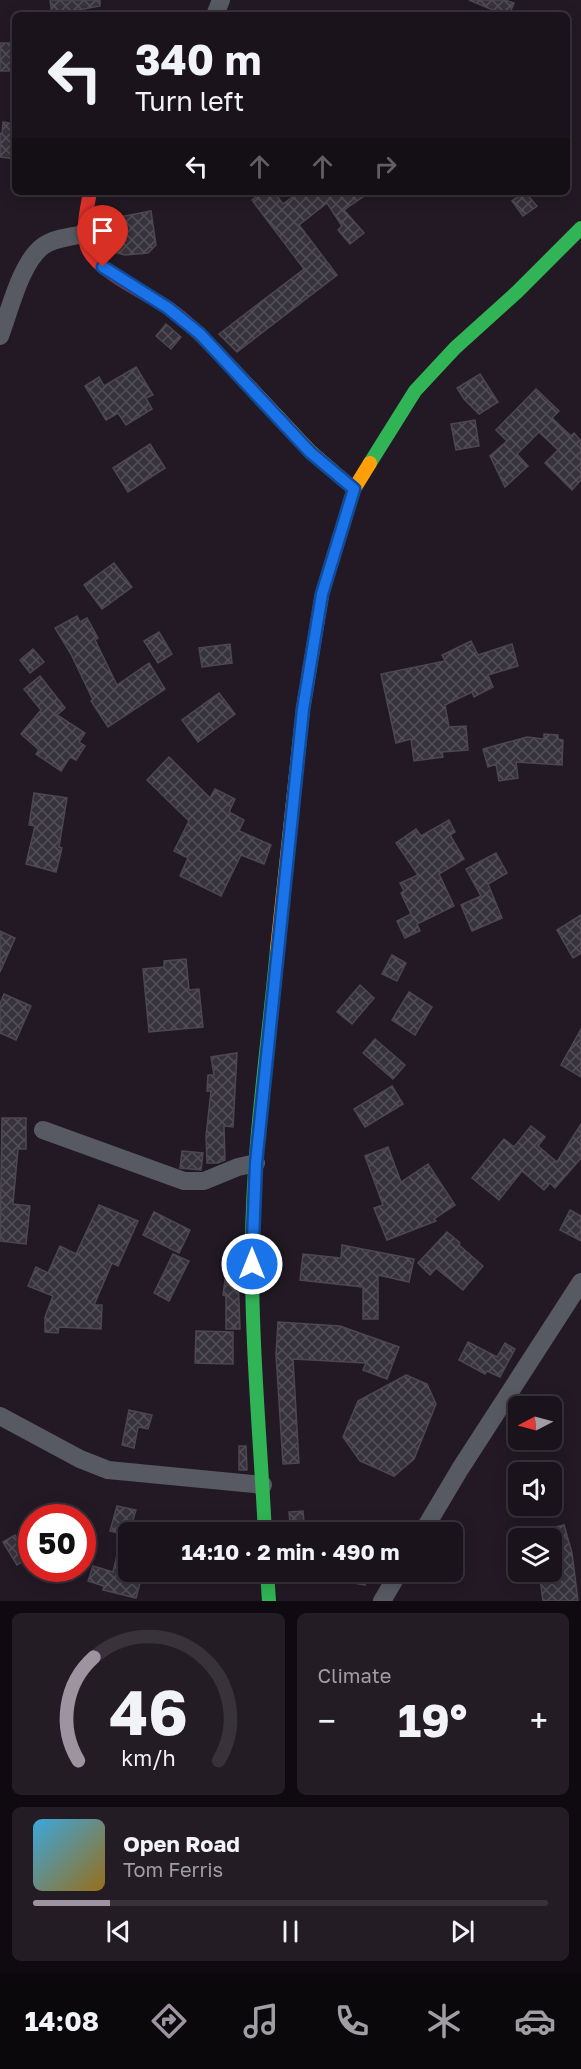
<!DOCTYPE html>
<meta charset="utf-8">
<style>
body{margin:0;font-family:"Golos Text",sans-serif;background:#231c24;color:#f1f3f6;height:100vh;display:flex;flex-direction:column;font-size:22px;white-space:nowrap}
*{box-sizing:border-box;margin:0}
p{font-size:20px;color:#9f9ea3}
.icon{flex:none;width:33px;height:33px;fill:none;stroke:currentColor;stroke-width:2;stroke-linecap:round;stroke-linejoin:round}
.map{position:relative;height:1601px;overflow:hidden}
.drawer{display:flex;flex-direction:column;gap:12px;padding:12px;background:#0e0a0f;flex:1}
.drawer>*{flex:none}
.top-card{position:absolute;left:12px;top:12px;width:558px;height:183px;border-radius:9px;box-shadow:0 3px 15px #0003,0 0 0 2px #38323a;background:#1a131b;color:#f1f3f6;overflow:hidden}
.needle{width:39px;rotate:264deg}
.fabs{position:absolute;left:508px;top:1396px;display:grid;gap:12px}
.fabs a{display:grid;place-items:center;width:54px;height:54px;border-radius:9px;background:#1a131b;box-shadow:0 3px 15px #0003,0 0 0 2px #38323a;font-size:30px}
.speed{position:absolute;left:18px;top:1504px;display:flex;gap:12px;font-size:30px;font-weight:700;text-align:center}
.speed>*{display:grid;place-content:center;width:78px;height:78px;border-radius:50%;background:#1a131b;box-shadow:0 3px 15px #0003,0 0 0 2px #38323a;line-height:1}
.speed .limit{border:9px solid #d22;background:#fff;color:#111}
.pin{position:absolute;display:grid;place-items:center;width:51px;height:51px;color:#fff;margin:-62px -26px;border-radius:50% 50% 50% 0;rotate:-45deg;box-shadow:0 0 6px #0007}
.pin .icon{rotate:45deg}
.me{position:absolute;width:66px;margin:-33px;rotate:0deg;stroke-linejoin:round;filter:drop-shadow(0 0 4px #0008)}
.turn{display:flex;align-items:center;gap:21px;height:126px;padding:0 24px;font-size:27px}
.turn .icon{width:78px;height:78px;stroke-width:2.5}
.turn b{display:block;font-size:42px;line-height:51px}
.lanes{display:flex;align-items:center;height:57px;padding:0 24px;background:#0003;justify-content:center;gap:30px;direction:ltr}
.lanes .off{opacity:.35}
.big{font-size:45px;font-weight:700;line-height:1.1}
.drawer .tile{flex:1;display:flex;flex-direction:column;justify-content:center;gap:9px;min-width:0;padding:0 21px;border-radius:9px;background:#231c24}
.drawer .dial{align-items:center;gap:0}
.dial svg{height:156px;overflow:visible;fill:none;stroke:#38323a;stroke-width:7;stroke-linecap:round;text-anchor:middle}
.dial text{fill:#f1f3f6;stroke:none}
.song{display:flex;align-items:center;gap:18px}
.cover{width:72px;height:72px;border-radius:9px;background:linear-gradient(135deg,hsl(200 70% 55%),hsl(40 70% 35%))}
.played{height:6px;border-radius:3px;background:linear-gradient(90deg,#9e93a0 15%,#38323a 15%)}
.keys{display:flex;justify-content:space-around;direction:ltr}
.heat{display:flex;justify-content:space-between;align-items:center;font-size:33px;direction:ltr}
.drawer .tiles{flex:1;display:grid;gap:12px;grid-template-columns:1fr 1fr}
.tile:last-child{grid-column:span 2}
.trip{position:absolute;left:118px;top:1522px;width:345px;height:60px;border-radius:9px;background:#1a131b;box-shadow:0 3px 15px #0003,0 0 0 2px #38323a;font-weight:700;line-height:60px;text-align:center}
.tabs{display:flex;height:96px;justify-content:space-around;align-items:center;background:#0a080b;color:#9f9ea3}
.tabs .icon{width:42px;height:42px}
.tabs .selected{color:#9e93a0}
.tabs b{font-size:27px;color:#f1f3f6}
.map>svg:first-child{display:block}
.building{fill:url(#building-cross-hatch);stroke:#4c4751;stroke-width:1.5}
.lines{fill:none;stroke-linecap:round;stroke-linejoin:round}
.street{stroke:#575a63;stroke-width:18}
.fast{stroke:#30b455;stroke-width:14}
.slow{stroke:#ff9f0a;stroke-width:14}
.jam{stroke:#e5322d;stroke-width:14}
.route-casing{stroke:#114b97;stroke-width:15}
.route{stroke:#1a73e8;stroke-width:10}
</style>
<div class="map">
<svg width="581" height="1601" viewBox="0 0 581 1601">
<defs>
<pattern id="building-cross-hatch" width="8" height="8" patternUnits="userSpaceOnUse" patternTransform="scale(1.5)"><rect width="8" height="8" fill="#37333c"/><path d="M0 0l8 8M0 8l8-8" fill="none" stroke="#545058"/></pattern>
</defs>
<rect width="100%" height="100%" fill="#221924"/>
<g class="building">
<polygon points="50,0 100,0 100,6 52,15"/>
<polygon points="469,0 505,0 514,3 509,15 505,15"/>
<rect x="0" y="43" width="14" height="28"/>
<polygon points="3,122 15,124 15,159 0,157 0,133 2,134"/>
<polygon points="263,192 274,192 283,204 299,192 370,192 344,210 364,233 350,244 338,230 342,226 327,203 299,225 337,275 237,352 219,334 304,269 252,200"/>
<polygon points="525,192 537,206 523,216 512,201"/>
<polygon points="151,211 156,245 148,253 125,255 113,252 109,219"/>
<polygon points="166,324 181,337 171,349 156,336"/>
<polygon points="136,367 153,395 146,398 152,409 126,425 118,413 106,420 85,386 99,377 104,386"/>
<polygon points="480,374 498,402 479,414 464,399 457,388"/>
<polygon points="536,389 559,411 552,418 571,436 574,433 581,441 581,480 572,490 545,463 558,450 539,432 517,454 528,466 505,487 490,456 507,441 496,430"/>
<polygon points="475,420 479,446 456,450 451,424"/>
<polygon points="150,444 165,468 128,492 113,468"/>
<polygon points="114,563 132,587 102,609 84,585"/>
<polygon points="77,616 80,622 87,618 98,638 95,640 117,685 149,663 165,689 108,727 91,701 93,700 71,654 55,628"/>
<polygon points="159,632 172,654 158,663 144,641"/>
<polygon points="471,641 478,655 512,644 518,666 488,675 493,687 474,697 472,692 445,705 449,727 466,726 468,750 442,752 443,757 414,761 411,739 396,743 381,674 445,661 442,655"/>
<polygon points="230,644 232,663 202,667 199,648"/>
<polygon points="33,649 44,662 30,673 20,660"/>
<polygon points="40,676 65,708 57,715 85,733 79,742 85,746 76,760 70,757 61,771 36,754 39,750 21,734 41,710 24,689"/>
<polygon points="219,693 235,714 198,742 182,720"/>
<polygon points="544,734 558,735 558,739 563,740 562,765 516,762 518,778 499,781 496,764 488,767 483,749 527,737 544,739"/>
<polygon points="169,757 210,798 215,789 235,799 229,812 244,820 239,831 271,845 264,864 241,855 221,896 180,876 188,858 174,851 189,821 147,780"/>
<polygon points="34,793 67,798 59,847 62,848 56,872 26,864 35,826 29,825"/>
<polygon points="449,820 455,832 450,835 464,859 439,874 454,906 417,924 420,931 405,938 397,921 411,914 401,893 404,891 400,883 418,875 396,843 416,829 421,836"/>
<polygon points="496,853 507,873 488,884 502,918 472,931 461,905 481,896 466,869"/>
<polygon points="581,915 581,953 573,958 557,930"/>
<polygon points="0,931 15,938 0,972"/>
<polygon points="392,955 406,963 397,981 382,974"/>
<polygon points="186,959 189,990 199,989 203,1027 149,1032 143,969 164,967 164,961"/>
<polygon points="360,985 374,998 352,1024 337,1012"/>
<polygon points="409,992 432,1007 415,1035 392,1020"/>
<polygon points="4,994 31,1006 16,1040 0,1033 0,1004"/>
<polygon points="581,1029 581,1077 561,1065"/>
<polygon points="375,1039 405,1065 393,1079 363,1053"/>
<polygon points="237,1053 233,1127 224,1126 225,1160 218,1163 207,1163 206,1136 211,1091 207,1091 208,1075 214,1075 211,1057"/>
<polygon points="392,1086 403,1104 365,1127 354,1109"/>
<polygon points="2,1118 26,1118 26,1149 18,1149 13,1204 30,1206 26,1244 0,1241"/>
<polygon points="581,1124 581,1158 555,1188 550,1183 544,1190 522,1171 499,1200 472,1178 504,1139 514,1147 531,1126 545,1137 538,1146 557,1162"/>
<polygon points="388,1147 401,1182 428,1164 455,1205 434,1219 436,1221 387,1240 374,1208 383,1205 365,1156"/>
<polygon points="182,1151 203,1153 201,1170 180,1168"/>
<polygon points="99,1205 138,1221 118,1266 112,1263 94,1305 102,1305 101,1329 59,1327 58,1333 45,1332 45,1317 53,1296 28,1286 36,1267 48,1273 60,1246 76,1254"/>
<polygon points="570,1210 581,1216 581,1241 560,1230"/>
<polygon points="154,1212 190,1230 179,1253 143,1235"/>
<polygon points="447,1232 460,1243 459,1245 483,1266 463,1290 436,1268 430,1275 418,1263"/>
<polygon points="342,1245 414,1259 409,1282 378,1275 378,1319 363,1319 363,1287 300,1280 303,1254 341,1258"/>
<polygon points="173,1254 189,1261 169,1301 154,1293"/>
<polygon points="226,1273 238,1275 240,1329 226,1329 226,1296 223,1295"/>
<polygon points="278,1322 340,1326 399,1347 387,1379 363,1370 366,1363 293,1359 299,1463 283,1464 276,1354"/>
<polygon points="196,1331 233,1332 233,1364 195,1363"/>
<polygon points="468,1342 497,1357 505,1343 515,1349 500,1377 487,1371 485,1374 459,1360"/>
<polygon points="406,1375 427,1384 436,1404 414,1459 394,1476 360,1461 343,1437 358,1401"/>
<polygon points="129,1410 152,1415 148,1429 138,1427 134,1448 122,1445"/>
<polygon points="239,1446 246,1446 247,1470 239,1470"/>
<polygon points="117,1506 136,1510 129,1533 129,1572 143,1572 136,1598 103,1590 104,1586 88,1581 93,1566 113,1572 122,1534 110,1531"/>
<polygon points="303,1511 305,1533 291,1533 289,1512"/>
<polygon points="235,1521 250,1522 250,1533 235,1533"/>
<polygon points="564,1525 572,1553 578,1601 543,1601 539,1572 552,1572 552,1536 554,1535 552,1528"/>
<polygon points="15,1535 19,1542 32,1537 32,1556 17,1565 3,1542"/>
<polygon points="329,1572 367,1572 365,1585 328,1578"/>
</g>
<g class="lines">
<g class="street">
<polyline points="215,15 221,0"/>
<path d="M0 336C10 310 21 262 43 246 54 238 70 237 84 234"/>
<polyline points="43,1130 184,1181 204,1181 238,1167 256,1163"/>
<polyline points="0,1416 80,1459 108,1470 263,1485"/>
<polyline points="422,1533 460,1469 581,1282"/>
<polyline points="382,1601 399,1572"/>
</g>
<g class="fast">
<polyline points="370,463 415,391 455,348 517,292 581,228"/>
<path d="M265 1533C260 1436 251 1339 252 1243 253 1145 268 1046 277 949"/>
<polyline points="267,1572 269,1601"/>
</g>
<g class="slow">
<polyline points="234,370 310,451 354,489"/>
<polyline points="277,949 303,709 322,594 354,489 370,463"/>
</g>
<path class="jam" d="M90 192C87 210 80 234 89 251 101 273 146 293 167 307 193 325 213 348 234 370"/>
</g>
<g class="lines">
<g class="route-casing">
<polyline id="route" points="103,267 168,308 200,334 310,452 354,489 322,594 303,709 256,1163 252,1264"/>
</g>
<use href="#route" class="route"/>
</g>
</svg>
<div class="fabs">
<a><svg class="needle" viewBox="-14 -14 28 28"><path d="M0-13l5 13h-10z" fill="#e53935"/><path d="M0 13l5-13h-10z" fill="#9f9ea3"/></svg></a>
<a><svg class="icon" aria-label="sound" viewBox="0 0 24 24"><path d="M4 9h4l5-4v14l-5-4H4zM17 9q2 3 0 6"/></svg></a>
<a><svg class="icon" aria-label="layers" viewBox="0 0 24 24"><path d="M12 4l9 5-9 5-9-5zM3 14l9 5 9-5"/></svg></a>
</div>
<div class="speed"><div class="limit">50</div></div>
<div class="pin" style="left:103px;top:267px;background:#d93025"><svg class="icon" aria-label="arrive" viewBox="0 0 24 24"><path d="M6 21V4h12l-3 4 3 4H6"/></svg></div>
<svg class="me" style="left:252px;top:1264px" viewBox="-20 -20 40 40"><circle r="17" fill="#1a73e8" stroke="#fff" stroke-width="3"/><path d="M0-11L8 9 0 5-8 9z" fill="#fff"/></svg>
<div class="trip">14:10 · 2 min · 490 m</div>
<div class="top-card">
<div class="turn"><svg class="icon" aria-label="left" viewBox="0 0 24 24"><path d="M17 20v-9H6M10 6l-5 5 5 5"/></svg><div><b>340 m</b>Turn left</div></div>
<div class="lanes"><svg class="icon" aria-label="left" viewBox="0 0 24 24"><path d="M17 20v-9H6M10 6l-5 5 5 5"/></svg><svg class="icon off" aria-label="ahead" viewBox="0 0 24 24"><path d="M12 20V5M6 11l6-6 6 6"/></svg><svg class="icon off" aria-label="ahead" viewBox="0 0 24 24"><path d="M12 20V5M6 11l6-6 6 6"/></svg><svg class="icon off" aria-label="right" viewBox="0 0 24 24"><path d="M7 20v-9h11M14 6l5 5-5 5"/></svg></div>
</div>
</div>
<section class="drawer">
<div class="tiles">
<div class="tile dial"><svg viewBox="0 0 100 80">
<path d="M14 69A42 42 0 1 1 86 69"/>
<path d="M14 69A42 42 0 0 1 22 16" stroke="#9e93a0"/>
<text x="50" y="56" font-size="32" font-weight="700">46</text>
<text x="50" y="72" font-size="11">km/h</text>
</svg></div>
<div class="tile"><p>Climate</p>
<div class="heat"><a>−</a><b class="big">19°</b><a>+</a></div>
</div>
<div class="tile">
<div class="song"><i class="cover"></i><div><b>Open Road</b><p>Tom Ferris</p></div></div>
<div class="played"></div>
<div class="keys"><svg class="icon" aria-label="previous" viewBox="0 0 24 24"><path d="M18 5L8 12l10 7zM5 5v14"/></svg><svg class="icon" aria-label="pause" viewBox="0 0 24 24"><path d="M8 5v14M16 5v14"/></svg><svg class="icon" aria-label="next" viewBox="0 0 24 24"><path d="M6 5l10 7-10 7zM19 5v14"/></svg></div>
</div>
</div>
</section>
<nav class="tabs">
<b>14:08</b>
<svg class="icon selected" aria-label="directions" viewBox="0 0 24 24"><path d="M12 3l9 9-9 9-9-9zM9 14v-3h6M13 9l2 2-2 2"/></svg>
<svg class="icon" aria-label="music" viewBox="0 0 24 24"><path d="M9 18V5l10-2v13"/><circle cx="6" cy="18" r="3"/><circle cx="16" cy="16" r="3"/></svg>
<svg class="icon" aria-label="phone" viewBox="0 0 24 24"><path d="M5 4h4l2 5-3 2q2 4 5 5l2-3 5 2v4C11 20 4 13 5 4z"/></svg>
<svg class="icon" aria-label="climate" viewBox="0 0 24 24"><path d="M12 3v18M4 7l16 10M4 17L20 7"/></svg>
<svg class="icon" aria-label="car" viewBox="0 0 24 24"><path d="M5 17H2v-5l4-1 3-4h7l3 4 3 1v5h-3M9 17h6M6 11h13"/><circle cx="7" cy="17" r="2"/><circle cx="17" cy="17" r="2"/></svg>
</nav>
